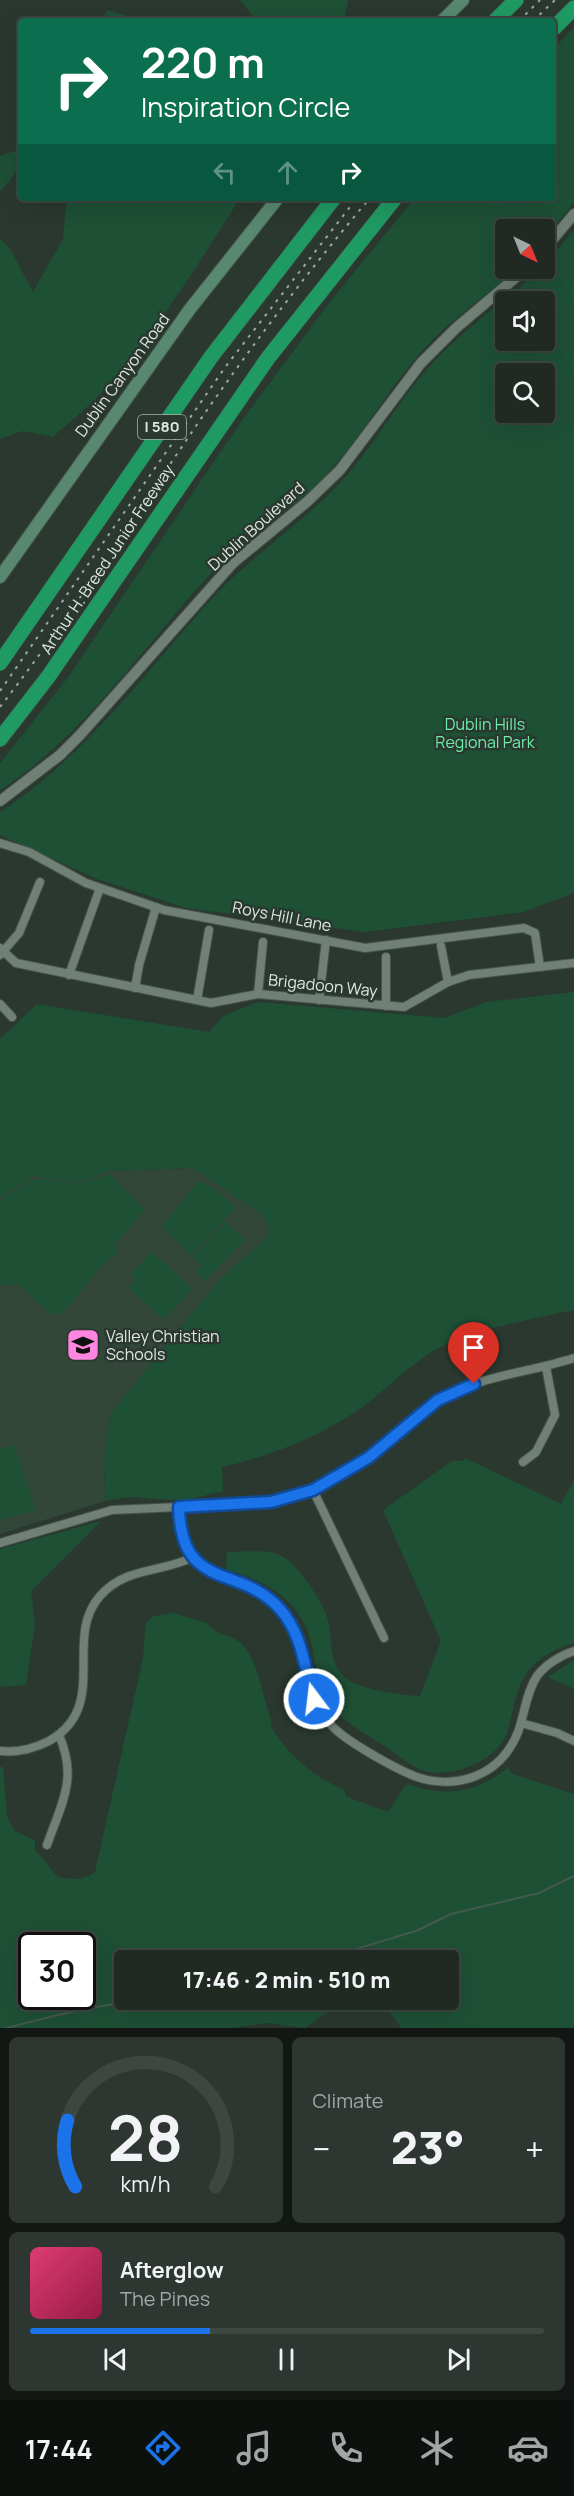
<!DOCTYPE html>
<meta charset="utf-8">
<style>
body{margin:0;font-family:Manrope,sans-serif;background:#2d3630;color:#f1f3f6;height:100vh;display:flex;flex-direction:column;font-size:22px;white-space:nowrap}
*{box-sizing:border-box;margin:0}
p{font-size:20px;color:#a2a7a6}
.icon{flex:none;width:33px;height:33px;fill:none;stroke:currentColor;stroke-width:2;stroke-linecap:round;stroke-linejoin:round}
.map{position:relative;height:2028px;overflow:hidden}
.sheet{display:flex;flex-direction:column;gap:9px;padding:9px;background:#121713;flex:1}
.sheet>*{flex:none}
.hud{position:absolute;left:18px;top:18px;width:538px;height:183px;border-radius:6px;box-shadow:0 6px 24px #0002,0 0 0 2px #3d4641;background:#0b6e4f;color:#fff;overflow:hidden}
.needle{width:39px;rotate:137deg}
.buttons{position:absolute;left:495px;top:219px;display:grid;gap:12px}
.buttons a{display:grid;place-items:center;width:60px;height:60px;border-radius:6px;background:#202a23;box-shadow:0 6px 24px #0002,0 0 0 2px #3d4641;font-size:30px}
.speed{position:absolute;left:18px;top:1932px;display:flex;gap:12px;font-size:30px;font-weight:700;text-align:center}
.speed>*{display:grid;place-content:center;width:78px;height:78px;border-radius:50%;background:#202a23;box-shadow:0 6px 24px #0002,0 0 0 2px #3d4641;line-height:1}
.speed .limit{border:3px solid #111;border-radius:9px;background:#fff;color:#111}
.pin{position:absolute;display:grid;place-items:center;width:51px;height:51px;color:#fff;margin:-62px -26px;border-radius:50% 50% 50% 0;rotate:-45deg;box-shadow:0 0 6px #0007}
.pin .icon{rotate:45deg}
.me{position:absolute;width:66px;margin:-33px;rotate:345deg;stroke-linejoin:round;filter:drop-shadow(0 0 4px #0008)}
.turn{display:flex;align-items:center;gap:21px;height:126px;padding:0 24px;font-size:27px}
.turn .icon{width:78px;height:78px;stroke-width:2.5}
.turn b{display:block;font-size:42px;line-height:51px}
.lanes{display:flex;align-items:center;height:57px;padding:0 24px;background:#0003;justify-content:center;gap:30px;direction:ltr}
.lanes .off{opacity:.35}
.big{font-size:45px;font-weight:800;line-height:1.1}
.sheet .card{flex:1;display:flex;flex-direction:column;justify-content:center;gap:9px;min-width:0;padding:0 21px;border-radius:9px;background:#2d3630}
.sheet .dial{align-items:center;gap:0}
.dial svg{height:156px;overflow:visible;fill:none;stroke:#3d4641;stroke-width:7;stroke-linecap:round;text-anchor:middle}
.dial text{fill:#f1f3f6;stroke:none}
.song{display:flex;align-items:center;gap:18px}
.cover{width:72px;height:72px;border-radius:9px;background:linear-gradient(135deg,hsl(340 70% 55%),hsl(340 70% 35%))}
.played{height:6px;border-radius:3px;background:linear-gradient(90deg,#1a73e8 35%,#3d4641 35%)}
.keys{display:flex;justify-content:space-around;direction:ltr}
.heat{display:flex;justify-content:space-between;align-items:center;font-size:33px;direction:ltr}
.sheet .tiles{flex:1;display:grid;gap:9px;grid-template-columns:1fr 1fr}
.card:last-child{grid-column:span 2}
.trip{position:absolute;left:114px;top:1950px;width:345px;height:60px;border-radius:6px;background:#202a23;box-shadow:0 6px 24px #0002,0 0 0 2px #3d4641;font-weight:800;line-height:60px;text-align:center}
.tab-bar{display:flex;height:96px;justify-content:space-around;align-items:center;background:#0d110e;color:#a2a7a6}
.tab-bar .icon{width:42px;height:42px}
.tab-bar .on{color:#1a73e8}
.tab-bar b{font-size:27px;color:#f1f3f6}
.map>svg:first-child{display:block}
.built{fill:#32463a}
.green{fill:#1e5036;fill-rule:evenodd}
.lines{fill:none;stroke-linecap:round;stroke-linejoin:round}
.stream{stroke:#435a4e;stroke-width:2}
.minor-casing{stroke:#47534c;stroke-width:10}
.tertiary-casing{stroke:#47534c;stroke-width:12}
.secondary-casing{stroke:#47534c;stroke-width:14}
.motorway-casing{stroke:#47534c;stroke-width:16}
.minor{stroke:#708076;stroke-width:8}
.tertiary{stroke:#708076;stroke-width:10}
.secondary{stroke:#588870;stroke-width:12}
.motorway{stroke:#1f9a62;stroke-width:15}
.rail{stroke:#9fa9a3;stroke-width:2;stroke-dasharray:3 6;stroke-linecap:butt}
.route-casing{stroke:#114b97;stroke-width:15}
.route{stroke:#1a73e8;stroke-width:10}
.labels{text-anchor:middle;stroke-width:5;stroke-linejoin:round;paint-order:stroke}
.shield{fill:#2a382f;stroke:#a9b2ac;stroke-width:1.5}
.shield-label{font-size:15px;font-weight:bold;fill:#dfe7e2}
.street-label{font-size:16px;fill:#dfe7e2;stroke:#2a382f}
.park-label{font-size:16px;fill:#6beda8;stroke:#2a382f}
.poi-label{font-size:16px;fill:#dfe7e2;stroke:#2a382f;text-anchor:start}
</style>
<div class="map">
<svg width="574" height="2028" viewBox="0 0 574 2028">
<rect width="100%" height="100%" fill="#2a382f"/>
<polygon class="built" points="192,1168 263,1215 270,1230 264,1241 223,1276 110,1414 104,1459 105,1501 0,1534 0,1198 34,1176 77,1183 109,1171"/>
<g class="green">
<polygon points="240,0 348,0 348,1 344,21 257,21"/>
<polygon points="107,10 143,21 102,21"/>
<path d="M574 28V202L545 239 544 230H506V268L516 269C487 297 451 318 424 349 388 388 363 436 326 475 289 513 242 540 206 579 140 651 84 736 0 790V763L66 680 243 419 329 303 415 198H554V48Z"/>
<path d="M21 149C21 166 12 180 0 191V156Z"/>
<path d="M67 198H240C197 267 153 337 97 397 84 411 67 424 53 437L23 431 0 439V238L10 249 33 292 63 239Z"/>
<path d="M574 230V893L523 912 365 932 186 908 97 879 0 835V812C84 757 141 678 207 604 246 560 296 528 337 486 370 452 392 411 422 375 457 334 501 304 540 269L544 268 545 264ZM506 302H544V340H506ZM506 374H544V412H506Z"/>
<path d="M574 992V1310C527 1321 476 1327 433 1351 407 1367 386 1390 361 1408 320 1437 270 1456 222 1467L223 1491 183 1501 130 1497 105 1501 104 1459 110 1414 223 1276 264 1241 270 1230 263 1215 192 1168 109 1171 77 1183 34 1176 0 1198V1039L37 1004 209 1032 223 1016 258 1002 445 1018 486 1002Z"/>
<polygon points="110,1174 145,1210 115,1244 118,1254 106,1261 62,1314 51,1314 17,1284 3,1286 0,1283 0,1200 29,1181 40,1179 77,1184"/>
<polygon points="198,1181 214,1188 236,1208 190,1255 162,1226"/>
<polygon points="226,1221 245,1240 205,1281 195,1272 201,1266 194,1259 195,1252"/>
<polygon points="152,1251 192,1289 164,1320 129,1288 136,1280 131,1274"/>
<polygon points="91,1326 100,1334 88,1348 79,1340"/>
<polygon points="14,1444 36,1510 0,1520 0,1450"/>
<path d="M465 1458 561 1504 574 1480V1643C557 1648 540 1656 528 1671 515 1688 513 1715 506 1735 495 1761 456 1776 429 1772 416 1770 397 1755 386 1747 366 1734 339 1720 326 1699 317 1683 315 1660 311 1642 302 1603 264 1578 226 1570L227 1552C243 1552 267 1549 282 1556 296 1563 321 1599 326 1614 333 1633 328 1659 342 1675 356 1690 401 1695 420 1696L441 1641 383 1510 452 1461H463Z"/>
<polygon points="101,1521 31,1591 35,1623 26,1685 0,1687 0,1549"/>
<path d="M173 1613 207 1623C216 1636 231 1634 242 1644 260 1663 262 1697 272 1722L270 1725C289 1756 313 1777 345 1790V1796L388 1812 406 1784C445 1797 476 1794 508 1767L512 1774 574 1794V2028H401L381 2000H448V1960H124V2000H345L305 2028 267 2023 231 2028H0V1767H3L7 1817 15 1831 35 1840V1850L58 1877C71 1879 85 1881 95 1872L143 1658 146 1622 154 1616ZM32 1946H82V1996H32Z"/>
<polygon points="574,1660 574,1689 548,1677"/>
</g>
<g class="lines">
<g class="stream">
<polyline points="332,1960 346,1952 416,1931 451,1914 539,1893 574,1876"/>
<path d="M7 2028C52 2016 100 2004 146 2000"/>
</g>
<g class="minor-casing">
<g id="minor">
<polyline points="0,843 29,852 86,883 164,910 365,948 524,928 535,933 540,967"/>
<polyline points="441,946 448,982"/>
<polyline points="0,948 16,963 211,1003 258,994 404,1007 448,982 469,975 574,963"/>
<polyline points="0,955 19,933 40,882"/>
<polyline points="386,957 386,1006"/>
<polyline points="69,975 100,888"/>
<polyline points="135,988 139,965 156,907"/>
<polyline points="258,994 263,942"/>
<polyline points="197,1000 209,930"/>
<polyline points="319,1000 326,940"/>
<polyline points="0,1004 12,1017"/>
<path d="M574 1358C528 1373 483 1375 439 1399 414 1413 393 1440 369 1457 307 1502 252 1505 179 1507 181 1597 248 1563 287 1618 311 1651 303 1694 332 1726 346 1741 386 1763 405 1772 448 1793 499 1780 518 1732 525 1713 526 1693 537 1676 545 1665 561 1655 574 1651"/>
<polyline points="523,1462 536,1452 555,1415 546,1367"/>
<polyline points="313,1490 384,1638"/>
<polyline points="0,1543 112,1510 179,1507"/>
<polyline points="521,1723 557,1733 574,1741"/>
<path d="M0 1751C18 1753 33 1749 49 1741 111 1706 62 1639 100 1596 125 1567 160 1573 191 1558"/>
<path d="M47 1845C62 1802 78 1779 59 1735"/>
</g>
</g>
<g class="tertiary-casing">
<g id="tertiary">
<polyline points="544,250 574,214"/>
<polyline points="0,801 60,755 80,735 233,563 308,501 340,470 421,363 456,328 527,268"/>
</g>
</g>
<g class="secondary-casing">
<g id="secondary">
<polyline points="442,21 463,0"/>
<polyline points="0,577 190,309 278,198"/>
</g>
</g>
<g class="motorway-casing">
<g id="motorway">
<polyline points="495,21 516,0"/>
<polyline points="554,28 574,8"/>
<polyline points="0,663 211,357 334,198"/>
<polyline points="0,739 48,677 268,358 395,198"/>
</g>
</g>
<use href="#minor" class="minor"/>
<use href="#tertiary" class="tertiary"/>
<use href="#secondary" class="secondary"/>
<use href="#motorway" class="motorway"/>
<g class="rail">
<polyline points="519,21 540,0"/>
<polyline points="533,21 555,0"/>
<polyline points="0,691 226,366 357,198"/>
<path d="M0 707C71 616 133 518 198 423 252 345 309 270 370 198"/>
</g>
</g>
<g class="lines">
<g class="route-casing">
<path id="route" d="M314 1699C304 1668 303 1635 280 1609 239 1563 181 1593 179 1507L271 1502 313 1490 368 1458 438 1400 474 1384"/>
</g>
<use href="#route" class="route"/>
</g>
<defs>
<g id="school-square" transform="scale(1.725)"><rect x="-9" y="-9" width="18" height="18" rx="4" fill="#fe85e0" stroke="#2a382f"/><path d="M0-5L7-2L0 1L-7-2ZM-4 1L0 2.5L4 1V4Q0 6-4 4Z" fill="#111"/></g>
</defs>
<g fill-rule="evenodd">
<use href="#school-square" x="83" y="1345"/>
</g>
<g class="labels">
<rect class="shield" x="138" y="415" width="48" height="24" rx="4.5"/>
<g class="shield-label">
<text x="162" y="432">I 580</text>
</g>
<g class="street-label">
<text transform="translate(122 375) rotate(-54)" y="6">Dublin Canyon Road</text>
<text transform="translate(256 526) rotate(-42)" y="6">Dublin Boulevard</text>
<text transform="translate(107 559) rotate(-56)" y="6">Arthur H. Breed Junior Freeway</text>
<text transform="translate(282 916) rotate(11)" y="6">Roys Hill Lane</text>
<text transform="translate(323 985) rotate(6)" y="6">Brigadoon Way</text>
</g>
<g class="park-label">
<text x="485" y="730">Dublin Hills<tspan x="485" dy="18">Regional Park</tspan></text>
</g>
<g class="poi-label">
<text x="106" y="1342">Valley Christian<tspan x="106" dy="18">Schools</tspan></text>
</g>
</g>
</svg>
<div class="buttons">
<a><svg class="needle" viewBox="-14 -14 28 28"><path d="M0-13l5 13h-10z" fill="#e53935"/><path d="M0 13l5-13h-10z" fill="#a2a7a6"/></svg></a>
<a><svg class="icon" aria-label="sound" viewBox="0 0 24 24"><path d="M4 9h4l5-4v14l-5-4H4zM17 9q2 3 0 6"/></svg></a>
<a><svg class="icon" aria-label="search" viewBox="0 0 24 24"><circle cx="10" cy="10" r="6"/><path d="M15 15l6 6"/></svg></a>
</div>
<div class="speed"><div class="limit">30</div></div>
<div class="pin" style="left:474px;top:1384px;background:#d93025"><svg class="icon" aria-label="arrive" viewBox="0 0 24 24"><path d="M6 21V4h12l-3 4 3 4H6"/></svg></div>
<svg class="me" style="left:314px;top:1699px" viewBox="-20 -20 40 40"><circle r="17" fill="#1a73e8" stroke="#fff" stroke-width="3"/><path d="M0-11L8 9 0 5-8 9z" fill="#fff"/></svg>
<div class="trip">17:46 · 2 min · 510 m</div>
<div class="hud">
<div class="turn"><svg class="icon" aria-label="right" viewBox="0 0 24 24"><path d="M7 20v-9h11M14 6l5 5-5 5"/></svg><div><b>220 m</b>Inspiration Circle</div></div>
<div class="lanes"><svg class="icon off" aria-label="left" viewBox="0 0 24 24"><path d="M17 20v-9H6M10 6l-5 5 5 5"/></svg><svg class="icon off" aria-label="ahead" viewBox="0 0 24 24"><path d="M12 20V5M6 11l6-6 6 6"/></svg><svg class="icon" aria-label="right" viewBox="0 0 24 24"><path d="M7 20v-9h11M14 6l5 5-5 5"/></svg></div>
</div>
</div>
<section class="sheet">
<div class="tiles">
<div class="card dial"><svg viewBox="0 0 100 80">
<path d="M14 69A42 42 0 1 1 86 69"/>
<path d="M14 69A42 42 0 0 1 10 35" stroke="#1a73e8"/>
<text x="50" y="56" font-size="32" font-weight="700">28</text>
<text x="50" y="72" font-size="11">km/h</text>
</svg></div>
<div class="card"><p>Climate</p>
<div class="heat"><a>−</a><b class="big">23°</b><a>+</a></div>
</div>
<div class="card">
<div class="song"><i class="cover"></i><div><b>Afterglow</b><p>The Pines</p></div></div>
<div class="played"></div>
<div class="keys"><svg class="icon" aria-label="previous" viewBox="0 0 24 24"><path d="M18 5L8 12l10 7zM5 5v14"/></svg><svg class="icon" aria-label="pause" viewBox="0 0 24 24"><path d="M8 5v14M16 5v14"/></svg><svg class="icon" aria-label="next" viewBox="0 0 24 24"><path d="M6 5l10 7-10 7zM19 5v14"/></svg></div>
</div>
</div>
</section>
<nav class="tab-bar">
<b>17:44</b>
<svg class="icon on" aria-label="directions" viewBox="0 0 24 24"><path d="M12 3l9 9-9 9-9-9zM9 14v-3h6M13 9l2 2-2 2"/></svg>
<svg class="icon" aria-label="music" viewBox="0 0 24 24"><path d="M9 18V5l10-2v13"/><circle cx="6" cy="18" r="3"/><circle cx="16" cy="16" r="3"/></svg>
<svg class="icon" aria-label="phone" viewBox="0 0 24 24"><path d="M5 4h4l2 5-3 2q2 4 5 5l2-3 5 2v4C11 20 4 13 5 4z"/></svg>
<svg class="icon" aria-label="climate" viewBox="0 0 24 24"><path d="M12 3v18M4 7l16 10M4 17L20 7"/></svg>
<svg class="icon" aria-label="car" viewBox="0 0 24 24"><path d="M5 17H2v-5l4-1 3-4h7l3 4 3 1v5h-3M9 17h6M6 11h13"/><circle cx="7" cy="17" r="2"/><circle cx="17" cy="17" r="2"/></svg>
</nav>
